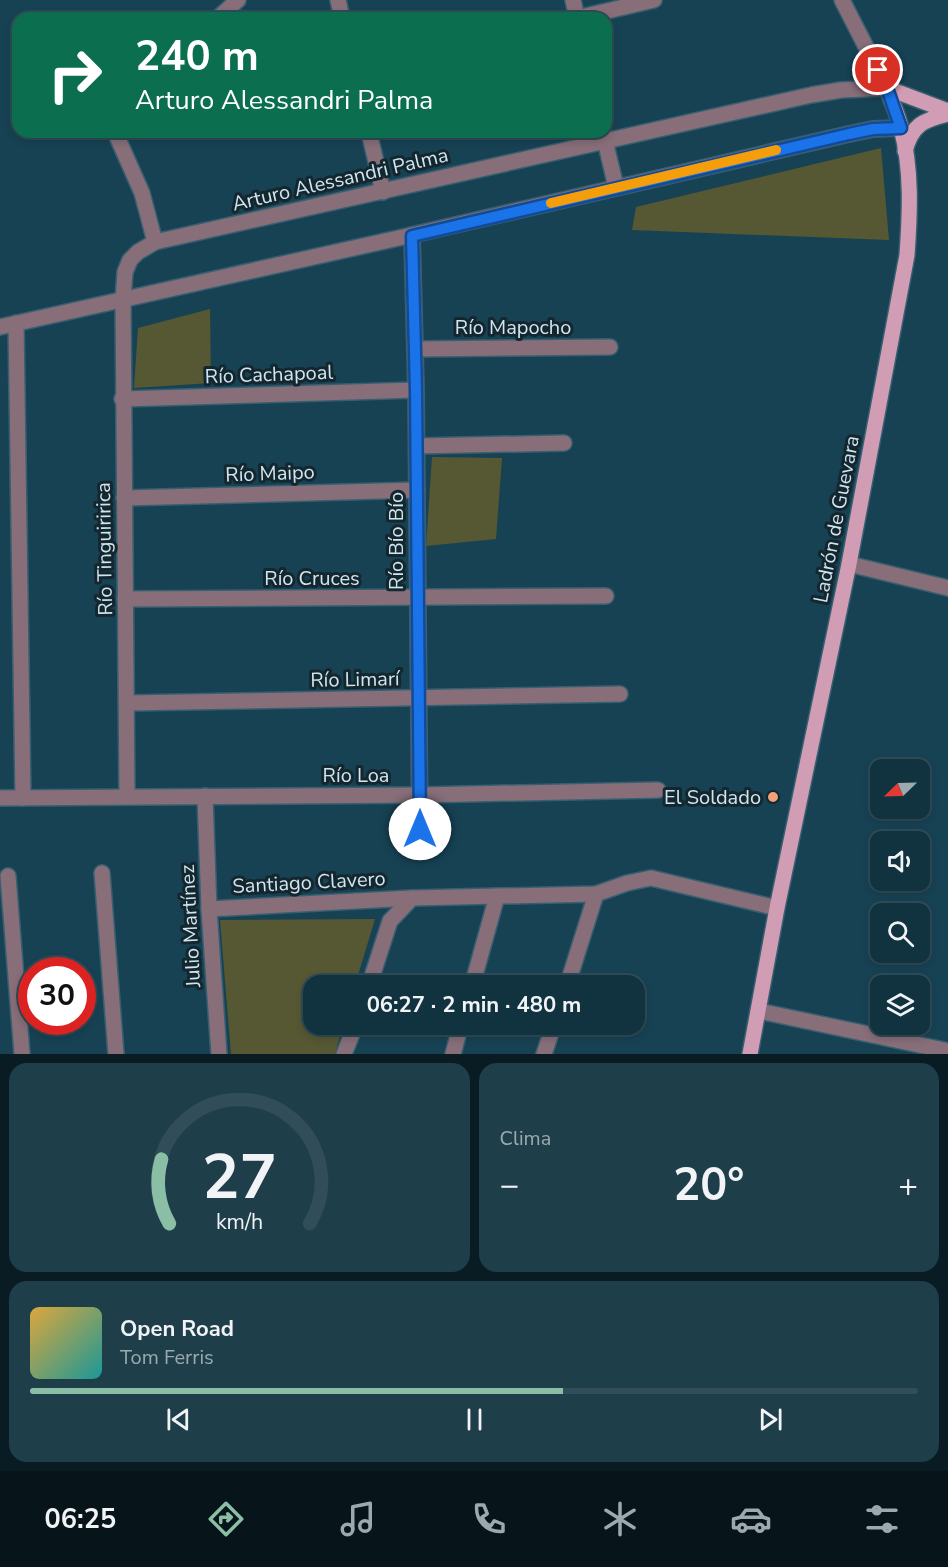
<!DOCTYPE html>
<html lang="es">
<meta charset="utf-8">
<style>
body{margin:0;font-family:"Nunito Sans",sans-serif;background:#1e3e4a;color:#f1f3f6;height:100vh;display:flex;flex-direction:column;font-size:22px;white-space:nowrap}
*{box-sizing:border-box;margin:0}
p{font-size:20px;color:#9caab0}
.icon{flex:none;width:33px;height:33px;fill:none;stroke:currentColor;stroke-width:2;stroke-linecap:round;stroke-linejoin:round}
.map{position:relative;height:1054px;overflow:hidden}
.panel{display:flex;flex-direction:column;gap:9px;padding:9px;background:#091c23;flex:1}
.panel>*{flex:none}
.top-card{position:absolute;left:12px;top:12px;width:600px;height:126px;border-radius:18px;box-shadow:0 3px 9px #0003,0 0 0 2px #304d59;background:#0b6e4f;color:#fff;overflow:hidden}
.needle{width:39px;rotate:247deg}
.controls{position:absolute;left:870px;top:759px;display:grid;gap:12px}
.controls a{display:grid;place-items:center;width:60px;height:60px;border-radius:12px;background:#11323f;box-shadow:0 3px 9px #0003,0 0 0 2px #304d59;font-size:30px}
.speed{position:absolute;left:18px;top:957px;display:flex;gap:12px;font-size:30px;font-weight:700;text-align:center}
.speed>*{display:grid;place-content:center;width:78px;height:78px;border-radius:50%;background:#11323f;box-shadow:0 3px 9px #0003,0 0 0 2px #304d59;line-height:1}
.speed .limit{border:9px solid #d22;background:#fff;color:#111}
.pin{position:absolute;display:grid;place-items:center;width:51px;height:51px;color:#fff;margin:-26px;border:3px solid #fff;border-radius:50%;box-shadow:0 2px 6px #0007}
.me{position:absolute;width:66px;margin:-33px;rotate:0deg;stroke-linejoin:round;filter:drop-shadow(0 0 4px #0008)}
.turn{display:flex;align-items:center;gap:21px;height:126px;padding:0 24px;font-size:27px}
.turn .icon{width:78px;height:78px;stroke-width:2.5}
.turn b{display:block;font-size:42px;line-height:51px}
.big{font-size:45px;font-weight:700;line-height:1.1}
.panel .card{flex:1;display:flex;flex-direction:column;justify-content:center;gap:9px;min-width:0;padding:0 21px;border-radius:18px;background:#1e3e4a}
.panel .dial{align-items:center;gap:0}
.dial svg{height:156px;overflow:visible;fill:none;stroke:#304d59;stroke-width:7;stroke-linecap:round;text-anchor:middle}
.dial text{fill:#f1f3f6;stroke:none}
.song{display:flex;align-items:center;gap:18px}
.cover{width:72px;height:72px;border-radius:9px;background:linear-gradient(135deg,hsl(40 70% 55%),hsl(180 70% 35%))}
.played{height:6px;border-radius:3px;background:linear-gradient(90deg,#8abfa5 60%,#304d59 60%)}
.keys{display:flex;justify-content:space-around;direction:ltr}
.heat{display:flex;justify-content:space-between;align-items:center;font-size:33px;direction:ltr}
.panel .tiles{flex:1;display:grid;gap:9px;grid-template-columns:1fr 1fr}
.card:last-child{grid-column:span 2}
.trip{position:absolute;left:303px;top:975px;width:342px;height:60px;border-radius:18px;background:#11323f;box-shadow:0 3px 9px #0003,0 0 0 2px #304d59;font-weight:700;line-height:60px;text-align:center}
.dock{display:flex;height:96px;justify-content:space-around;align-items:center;background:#071419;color:#9caab0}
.dock .icon{width:42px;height:42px}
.dock .on{color:#8abfa5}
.dock b{font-size:27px;color:#f1f3f6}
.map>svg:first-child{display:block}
.green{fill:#565833}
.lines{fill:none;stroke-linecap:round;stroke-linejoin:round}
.minor-casing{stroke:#385f70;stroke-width:18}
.major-casing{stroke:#385f70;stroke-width:18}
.minor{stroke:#876e79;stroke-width:15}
.major{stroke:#d19db5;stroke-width:15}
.route-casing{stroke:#114b97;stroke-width:15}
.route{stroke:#1a73e8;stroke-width:10}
.slow{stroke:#f59e0b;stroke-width:10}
.poi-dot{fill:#efa378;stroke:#14262e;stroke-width:2}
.labels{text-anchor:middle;stroke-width:6;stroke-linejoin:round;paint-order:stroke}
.street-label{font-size:20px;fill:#cfe5f0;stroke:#14262e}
.poi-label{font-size:20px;fill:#cfe5f0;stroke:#14262e;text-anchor:end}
</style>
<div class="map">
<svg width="948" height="1054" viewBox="0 0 948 1054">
<rect width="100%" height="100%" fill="#174254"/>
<g class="green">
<polygon points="881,148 889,240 632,230 636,207"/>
<polygon points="210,309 211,383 134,388 138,328"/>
<polygon points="432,457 502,458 496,539 426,546"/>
<polygon points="375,919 355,985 314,986 314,1024 343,1025 335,1054 231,1054 220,920"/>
</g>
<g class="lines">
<g class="minor-casing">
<g id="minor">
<polyline points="338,0 342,18"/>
<polyline points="573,0 577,18"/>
<polyline points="218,18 238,0"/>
<polyline points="577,18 654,0"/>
<polyline points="115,132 142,193 155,242"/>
<polyline points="369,132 383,192"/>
<polyline points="603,132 616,187"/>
<polyline points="412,235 416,390 420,846"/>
<polyline points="16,323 23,798"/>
<polyline points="0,327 412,235 849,134 873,129 901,128"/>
<polyline points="416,349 610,347"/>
<polyline points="122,399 416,390"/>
<polyline points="417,446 564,443"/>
<polyline points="124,498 417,490"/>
<polyline points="849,564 948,588"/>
<polyline points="125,599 606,596"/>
<polyline points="127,703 620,694"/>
<polyline points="205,796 209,909 219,1054"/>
<polyline points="127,797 123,300 125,272 130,260 138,252 155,242 811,95 841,90 887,88 842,0"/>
<polyline points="0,798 420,795 658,790"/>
<polyline points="102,873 116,1054"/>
<polyline points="8,876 22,1054"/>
<polyline points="209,909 412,898"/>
<polyline points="369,986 390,921 412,898 596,894 627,883 651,878 777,908"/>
<polyline points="472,986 497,896"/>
<polyline points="567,986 596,894"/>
<polyline points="759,1011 948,1051"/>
<polyline points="344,1054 356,1024"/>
<polyline points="453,1054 461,1024"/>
<polyline points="544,1054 554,1024"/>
</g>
</g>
<g class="major-casing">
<g id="major">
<polyline points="887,88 948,111"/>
<path d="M905 151C912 125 923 120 948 114"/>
<path d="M750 1054 777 908 849 564 907 255C910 213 912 169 901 128 898 114 891 101 887 88"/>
</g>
</g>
<use href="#minor" class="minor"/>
<use href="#major" class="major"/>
</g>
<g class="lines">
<g class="route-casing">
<polyline id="route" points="420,829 416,390 412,236 849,134 873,129 901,128 887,88 878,70"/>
</g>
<use href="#route" class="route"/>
<polyline class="slow" points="551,203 776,150"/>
</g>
<circle class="poi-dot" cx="773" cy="797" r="6"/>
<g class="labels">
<g class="street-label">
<text transform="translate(340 179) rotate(-13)" y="7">Arturo Alessandri Palma</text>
<text x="513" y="334">Río Mapocho</text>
<text transform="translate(269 374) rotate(-2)" y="7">Río Cachapoal</text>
<text transform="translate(270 473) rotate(-2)" y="7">Río Maipo</text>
<text transform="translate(836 519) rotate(-79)" y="7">Ladrón de Guevara</text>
<text transform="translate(396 541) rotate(-90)" y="7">Río Bío Bío</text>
<text transform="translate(104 549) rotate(-91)" y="7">Río Tinguiririca</text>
<text x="312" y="585">Río Cruces</text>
<text transform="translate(355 679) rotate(-1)" y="7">Río Limarí</text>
<text x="356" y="782">Río Loa</text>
<text transform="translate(309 882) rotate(-3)" y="7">Santiago Clavero</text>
<text transform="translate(190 926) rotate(-93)" y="7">Julio Martínez</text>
</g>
<g class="poi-label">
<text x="761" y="804">El Soldado</text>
</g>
</g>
</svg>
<div class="controls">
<a><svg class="needle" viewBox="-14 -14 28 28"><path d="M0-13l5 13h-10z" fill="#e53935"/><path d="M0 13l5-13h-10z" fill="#9caab0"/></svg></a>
<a><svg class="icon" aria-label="sound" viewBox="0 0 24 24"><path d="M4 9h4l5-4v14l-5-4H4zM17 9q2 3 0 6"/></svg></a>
<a><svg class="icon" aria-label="search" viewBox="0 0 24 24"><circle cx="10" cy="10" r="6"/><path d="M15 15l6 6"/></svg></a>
<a><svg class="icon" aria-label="layers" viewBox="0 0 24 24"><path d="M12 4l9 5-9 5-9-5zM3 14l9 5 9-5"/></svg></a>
</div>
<div class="speed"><div class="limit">30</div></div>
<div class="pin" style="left:878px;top:70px;background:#d93025"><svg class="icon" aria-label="arrive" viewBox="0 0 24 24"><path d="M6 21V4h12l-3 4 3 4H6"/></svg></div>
<svg class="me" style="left:420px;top:829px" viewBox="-20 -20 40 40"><circle r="19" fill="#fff"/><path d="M0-13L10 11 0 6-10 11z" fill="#1a73e8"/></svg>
<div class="trip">06:27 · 2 min · 480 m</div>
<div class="top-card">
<div class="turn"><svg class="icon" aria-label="right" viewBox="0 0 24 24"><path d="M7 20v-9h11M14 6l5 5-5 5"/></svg><div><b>240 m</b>Arturo Alessandri Palma</div></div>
</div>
</div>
<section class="panel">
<div class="tiles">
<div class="card dial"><svg viewBox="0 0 100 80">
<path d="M14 69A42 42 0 1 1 86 69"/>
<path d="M14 69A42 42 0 0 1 10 36" stroke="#8abfa5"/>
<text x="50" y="56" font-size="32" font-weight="700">27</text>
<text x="50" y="72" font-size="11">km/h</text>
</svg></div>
<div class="card"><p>Clima</p>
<div class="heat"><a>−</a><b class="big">20°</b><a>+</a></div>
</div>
<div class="card">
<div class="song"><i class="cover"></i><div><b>Open Road</b><p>Tom Ferris</p></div></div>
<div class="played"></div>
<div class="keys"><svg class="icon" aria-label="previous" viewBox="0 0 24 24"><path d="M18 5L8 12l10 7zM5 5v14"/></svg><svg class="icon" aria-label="pause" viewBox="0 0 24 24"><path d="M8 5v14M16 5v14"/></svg><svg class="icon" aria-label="next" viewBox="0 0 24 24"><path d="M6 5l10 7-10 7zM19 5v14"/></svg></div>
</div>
</div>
</section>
<nav class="dock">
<b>06:25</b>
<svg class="icon on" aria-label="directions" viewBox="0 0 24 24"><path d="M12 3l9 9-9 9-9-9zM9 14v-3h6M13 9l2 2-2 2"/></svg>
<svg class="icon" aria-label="music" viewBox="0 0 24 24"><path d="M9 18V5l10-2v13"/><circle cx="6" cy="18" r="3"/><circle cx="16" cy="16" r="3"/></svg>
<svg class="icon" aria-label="phone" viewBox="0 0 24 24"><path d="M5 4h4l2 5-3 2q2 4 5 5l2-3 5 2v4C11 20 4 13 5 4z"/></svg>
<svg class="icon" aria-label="climate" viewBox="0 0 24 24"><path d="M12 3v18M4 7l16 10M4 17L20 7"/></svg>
<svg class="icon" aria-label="car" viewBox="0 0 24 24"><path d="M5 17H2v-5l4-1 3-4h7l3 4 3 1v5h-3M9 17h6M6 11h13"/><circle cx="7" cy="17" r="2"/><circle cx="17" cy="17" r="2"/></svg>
<svg class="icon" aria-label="filters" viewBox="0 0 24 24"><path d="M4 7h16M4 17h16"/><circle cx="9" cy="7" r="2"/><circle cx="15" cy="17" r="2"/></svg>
</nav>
